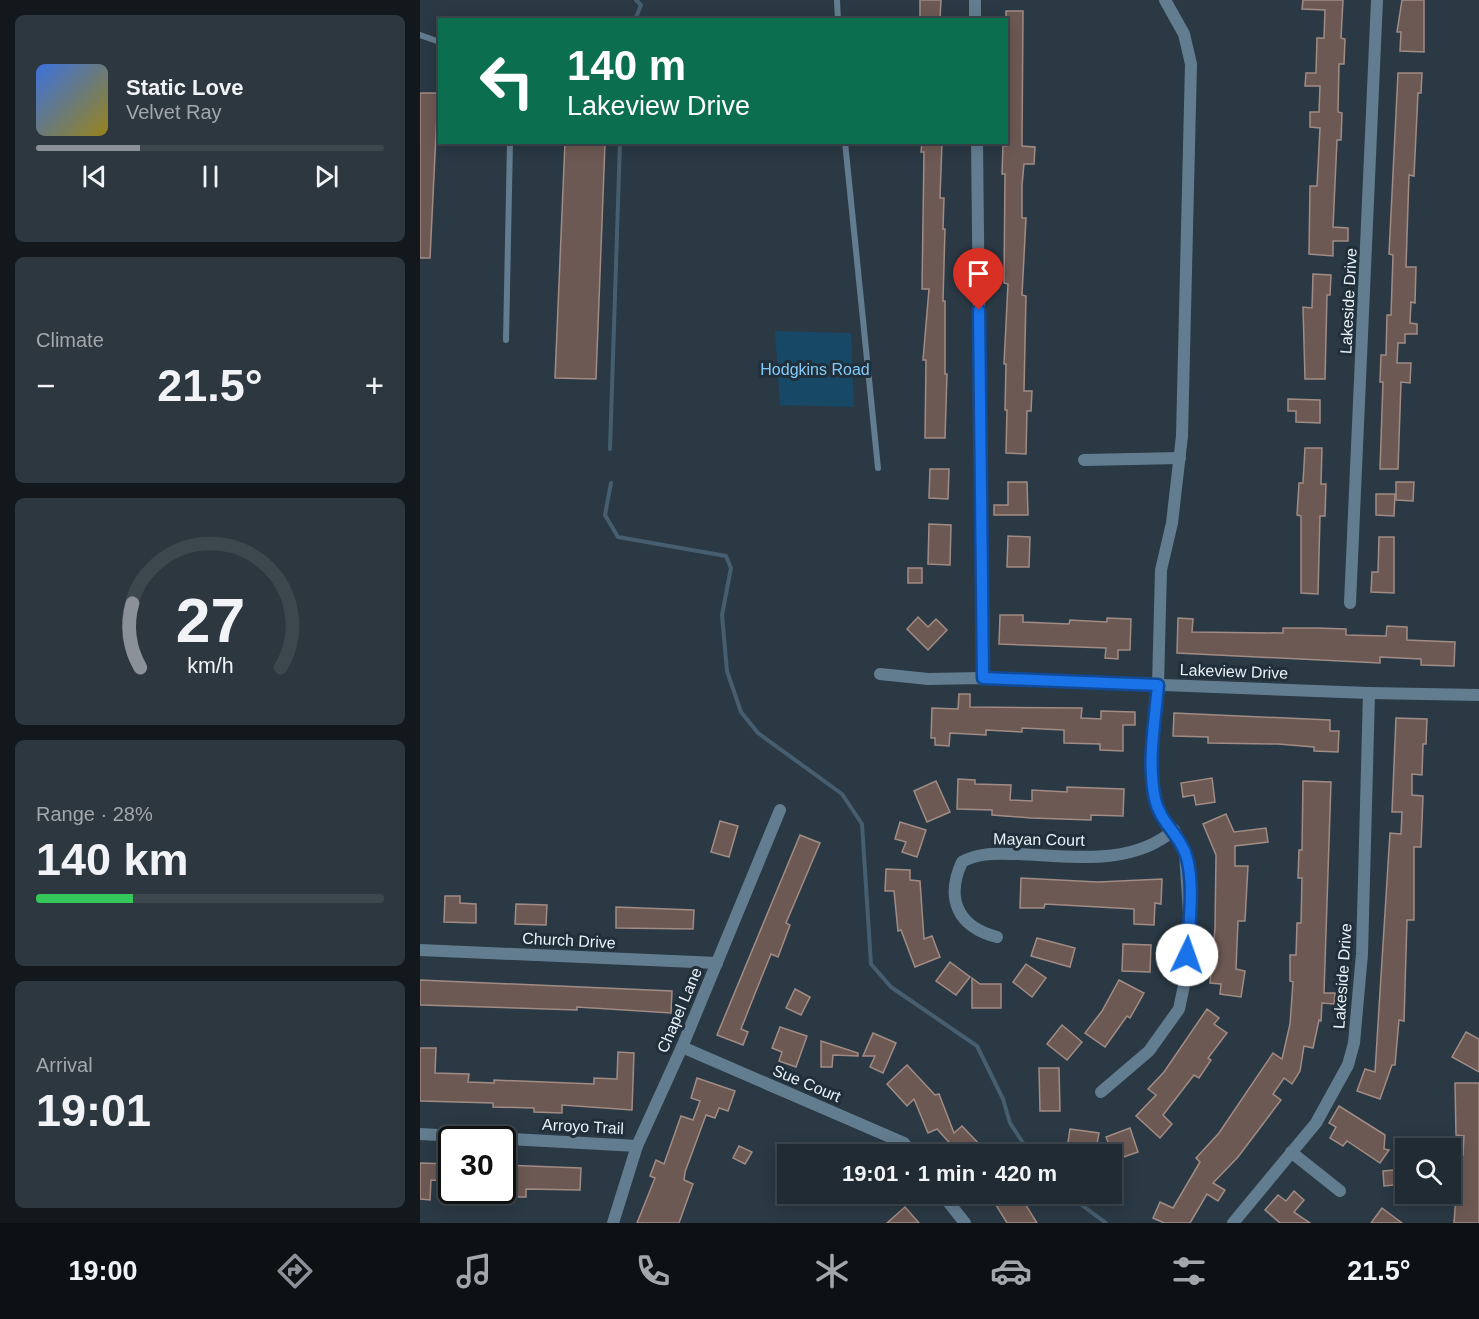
<!DOCTYPE html>
<meta charset="utf-8">
<style>
body{margin:0;font-family:Arial,sans-serif;background:#2d373f;color:#f1f3f6;height:100vh;display:flex;flex-direction:column;font-size:22px;white-space:nowrap}
*{box-sizing:border-box;margin:0}
p{font-size:20px;color:#a2a7ac}
.icon{flex:none;width:33px;height:33px;fill:none;stroke:currentColor;stroke-width:2;stroke-linecap:round;stroke-linejoin:round}
.map{position:relative;flex:1;overflow:hidden}
.details{display:flex;flex-direction:column;gap:15px;padding:15px;background:#12181c;width:420px}
.details>*{flex:none}
.guide{position:absolute;left:18px;top:18px;width:570px;height:126px;border-radius:0px;box-shadow:0 3px 15px #0003,0 0 0 2px #3d474e;background:#0b6e4f;color:#fff;overflow:hidden}
.buttons{position:absolute;left:975px;top:1138px;display:grid;gap:12px}
.buttons a{display:grid;place-items:center;width:66px;height:66px;border-radius:0px;background:#202b33;box-shadow:0 3px 15px #0003,0 0 0 2px #3d474e;font-size:30px}
.speed{position:absolute;left:18px;top:1126px;display:flex;gap:12px;font-size:30px;font-weight:700;text-align:center}
.speed>*{display:grid;place-content:center;width:78px;height:78px;border-radius:50%;background:#202b33;box-shadow:0 3px 15px #0003,0 0 0 2px #3d474e;line-height:1}
.speed .limit{border:3px solid #111;border-radius:9px;background:#fff;color:#111}
.pin{position:absolute;display:grid;place-items:center;width:51px;height:51px;color:#fff;margin:-62px -26px;border-radius:50% 50% 50% 0;rotate:-45deg;box-shadow:0 0 6px #0007}
.pin .icon{rotate:45deg}
.me{position:absolute;width:66px;margin:-33px;rotate:3deg;stroke-linejoin:round;filter:drop-shadow(0 0 4px #0008)}
.turn{display:flex;align-items:center;gap:21px;height:126px;padding:0 30px;font-size:27px}
.turn .icon{width:78px;height:78px;stroke-width:2.5}
.turn b{display:block;font-size:42px;line-height:51px}
.big{font-size:45px;font-weight:600;line-height:1.1}
.details .tile{flex:1;display:flex;flex-direction:column;justify-content:center;gap:9px;min-width:0;padding:0 21px;border-radius:9px;background:#2d373f}
.details .dial{align-items:center;gap:0}
.dial svg{height:156px;overflow:visible;fill:none;stroke:#3d474e;stroke-width:7;stroke-linecap:round;text-anchor:middle}
.dial text{fill:#f1f3f6;stroke:none}
.song{display:flex;align-items:center;gap:18px}
.cover{width:72px;height:72px;border-radius:9px;background:linear-gradient(135deg,hsl(220 70% 55%),hsl(50 70% 35%))}
.played{height:6px;border-radius:3px;background:linear-gradient(90deg,#8c9099 30%,#3d474e 30%)}
.keys{display:flex;justify-content:space-around;direction:ltr}
.heat{display:flex;justify-content:space-between;align-items:center;font-size:33px;direction:ltr}
.charge{height:9px;border-radius:4px;background:linear-gradient(90deg,#34c759 28%,#3d474e 0)}
.trip{position:absolute;left:357px;top:1144px;width:345px;height:60px;border-radius:0px;background:#202b33;box-shadow:0 3px 15px #0003,0 0 0 2px #3d474e;font-weight:600;line-height:60px;text-align:center}
.menu{display:flex;height:96px;justify-content:space-around;align-items:center;background:#0d1114;color:#a2a7ac}
.menu .icon{width:42px;height:42px}
.menu .current{color:#8c9099}
.menu b{font-size:27px;color:#f1f3f6}
main{display:flex;flex:1;min-height:0}
.map>svg:first-child{display:block}
.green{fill:#174866}
.lines{fill:none;stroke-linecap:round;stroke-linejoin:round}
.stream{stroke:#465e6f;stroke-width:4}
.building{fill:#6d5953;stroke:#a18b85;stroke-width:1.5}
.service{stroke:#637d90;stroke-width:6}
.minor{stroke:#637d90;stroke-width:12}
.route-casing{stroke:#114b97;stroke-width:15}
.route{stroke:#1a73e8;stroke-width:10}
.labels{text-anchor:middle;stroke-width:6;stroke-linejoin:round;paint-order:stroke}
.street-label{font-size:16px;fill:#e9f2f9;stroke:#202f39}
.park-label{font-size:16px;fill:#83cafa;stroke:#202f39}
</style>
<main>
<section class="details">
<div class="tile">
<div class="song"><i class="cover"></i><div><b>Static Love</b><p>Velvet Ray</p></div></div>
<div class="played"></div>
<div class="keys"><svg class="icon" aria-label="previous" viewBox="0 0 24 24"><path d="M18 5L8 12l10 7zM5 5v14"/></svg><svg class="icon" aria-label="pause" viewBox="0 0 24 24"><path d="M8 5v14M16 5v14"/></svg><svg class="icon" aria-label="next" viewBox="0 0 24 24"><path d="M6 5l10 7-10 7zM19 5v14"/></svg></div>
</div>
<div class="tile"><p>Climate</p>
<div class="heat"><a>−</a><b class="big">21.5°</b><a>+</a></div>
</div>
<div class="tile dial"><svg viewBox="0 0 100 80">
<path d="M14 69A42 42 0 1 1 86 69"/>
<path d="M14 69A42 42 0 0 1 10 36" stroke="#8c9099"/>
<text x="50" y="56" font-size="32" font-weight="700">27</text>
<text x="50" y="72" font-size="11">km/h</text>
</svg></div>
<div class="tile"><p>Range · 28%</p><b class="big">140 km</b><div class="charge"></div></div>
<div class="tile"><p>Arrival</p><b class="big">19:01</b></div>
</section>
<div class="map">
<svg width="1059" height="1223" viewBox="0 0 1059 1223">
<rect width="100%" height="100%" fill="#2a3944"/>
<polygon class="green" points="355,331 431,333 434,407 360,405"/>
<g class="lines">
<g class="stream">
<polyline points="215,20 221,5 216,0"/>
<polyline points="190,449 200,142"/>
<polyline points="191,483 185,515 198,537 306,556 311,568 302,615 307,671 321,712 338,733 422,794 442,824 451,964 471,987 557,1046 583,1099 590,1123 611,1155"/>
<polyline points="647,1194 686,1223"/>
</g>
</g>
<g class="building">
<polygon points="500,0 521,0 520,18 500,17"/>
<polygon points="883,0 923,0 921,38 925,39 924,64 919,64 918,112 922,113 921,140 917,140 913,227 928,228 928,241 913,241 913,256 889,254 890,186 897,186 900,128 890,127 890,112 899,112 900,86 885,86 886,73 896,73 897,38 904,38 905,10 882,9"/>
<polygon points="982,0 1004,0 1004,52 980,51 981,32 977,32"/>
<polygon points="586,11 603,11 602,146 615,147 614,164 604,164 602,185 602,218 606,218 602,295 606,296 604,391 612,391 611,411 607,411 606,454 586,453 587,410 585,410 586,364 584,364 588,284 584,283 585,174 582,174 583,145 586,146"/>
<polygon points="978,73 1002,73 1001,93 998,93 994,176 989,175 986,267 996,267 995,303 991,302 990,323 997,324 997,334 985,334 985,343 978,343 977,363 991,363 990,383 981,382 978,469 960,469 963,382 960,382 961,355 966,355 967,315 971,315 973,255 969,254"/>
<polygon points="0,93 18,93 10,258 0,258"/>
<polygon points="145,142 185,144 176,379 135,378"/>
<polygon points="502,142 522,142 520,198 524,198 523,229 525,229 523,301 525,301 525,374 527,374 525,438 505,438 506,360 503,360 509,289 502,289 504,152 501,152"/>
<polygon points="893,274 911,275 910,295 907,295 905,379 885,379 883,307 892,308"/>
<polygon points="868,399 900,400 900,423 876,422 876,411 868,411"/>
<polygon points="885,448 902,448 901,484 906,484 905,516 900,516 898,594 881,593 881,516 877,515 879,483 883,483"/>
<polygon points="510,469 529,469 528,499 509,498"/>
<polygon points="588,482 607,482 608,515 574,515 574,505 588,505"/>
<polygon points="976,482 994,482 993,501 976,500"/>
<polygon points="956,494 975,494 974,516 956,515"/>
<polygon points="509,524 531,525 530,565 508,564"/>
<polygon points="588,536 610,537 609,567 587,567"/>
<polygon points="959,537 974,537 974,593 951,592 952,572 958,572"/>
<rect x="488" y="568" width="14" height="15"/>
<polygon points="580,615 603,615 603,622 649,624 650,620 687,622 687,618 711,619 710,650 698,650 698,659 685,658 686,648 579,644"/>
<polygon points="498,617 508,627 516,619 527,630 508,650 487,629"/>
<polygon points="758,618 773,619 772,632 863,633 863,628 897,628 926,629 926,635 966,636 967,626 987,627 987,640 1035,642 1034,666 1001,665 1001,659 960,657 960,663 757,653"/>
<polygon points="539,694 550,694 550,707 662,708 661,718 681,719 681,711 715,712 715,725 703,725 703,751 680,750 680,744 644,743 644,730 602,728 602,732 566,730 566,735 530,733 529,746 515,745 515,738 511,738 512,708 538,709"/>
<polygon points="754,713 910,720 910,731 919,731 918,752 894,751 894,747 858,744 788,743 788,737 753,736"/>
<polygon points="976,718 1007,719 1006,744 1003,744 1002,775 992,774 992,795 1003,796 1001,847 994,847 994,920 987,920 984,1021 979,1020 975,1065 972,1065 960,1099 937,1091 945,1069 955,1072 970,833 981,834 982,812 972,812"/>
<polygon points="792,778 795,802 776,805 774,795 763,797 761,783"/>
<polygon points="538,779 555,780 555,784 591,785 590,800 612,801 612,790 647,792 647,787 704,789 703,816 671,815 671,820 611,818 572,815 572,810 537,809"/>
<polygon points="516,781 530,812 507,822 494,791"/>
<polygon points="883,781 911,782 904,993 915,993 914,1004 902,1003 901,1021 899,1020 893,1048 884,1046 880,1071 872,1084 864,1078 853,1094 861,1100 818,1157 793,1183 805,1190 798,1201 787,1194 770,1223 744,1223 733,1218 740,1202 753,1208 780,1162 776,1158 799,1133 853,1053 862,1059 870,1024 873,982 870,981 870,955 876,955 877,923 881,923 882,878 878,878 879,850 882,850"/>
<polygon points="806,814 814,832 846,828 848,842 815,846 815,866 828,866 825,921 818,921 816,969 825,971 821,997 800,994 801,984 790,983 795,928 796,855 783,824"/>
<polygon points="300,821 318,826 309,857 291,852"/>
<polygon points="480,822 506,830 497,857 482,852 486,842 475,839"/>
<polygon points="380,835 400,843 366,923 370,925 358,957 351,954 334,996 321,1029 328,1032 323,1045 297,1035"/>
<polygon points="466,869 490,870 490,880 500,881 504,939 512,936 520,957 495,967 481,930 478,931 474,891 465,891"/>
<polygon points="601,878 678,882 742,879 741,904 735,903 734,925 714,924 714,909 625,904 624,908 600,908"/>
<polygon points="25,896 40,896 40,903 56,904 56,923 24,922"/>
<polygon points="96,904 127,905 126,925 95,924"/>
<polygon points="196,907 274,910 273,929 196,928"/>
<polygon points="617,938 655,948 650,967 611,956"/>
<polygon points="703,944 731,945 730,972 702,971"/>
<polygon points="530,962 550,977 536,995 516,981"/>
<polygon points="606,964 626,978 612,997 593,982"/>
<polygon points="552,978 560,984 581,984 581,1008 552,1008"/>
<polygon points="0,980 252,991 251,1013 157,1007 157,1010 0,1005"/>
<polygon points="699,980 724,993 710,1018 707,1016 685,1047 665,1033 682,1011"/>
<polygon points="375,989 390,997 381,1015 366,1008"/>
<polygon points="787,1009 799,1018 794,1024 807,1033 788,1058 791,1060 779,1078 774,1075 743,1115 752,1124 740,1138 716,1116 736,1095 728,1089 744,1072"/>
<polygon points="642,1025 662,1042 647,1060 627,1044"/>
<polygon points="360,1027 387,1036 376,1067 359,1061 362,1052 352,1048"/>
<polygon points="1046,1032 1059,1039 1059,1072 1032,1057"/>
<polygon points="453,1033 476,1043 463,1073 450,1067 455,1056 443,1056"/>
<polygon points="401,1041 438,1053 438,1056 413,1055 412,1067 401,1067"/>
<polygon points="0,1048 16,1048 15,1073 49,1074 48,1082 74,1083 74,1080 174,1084 174,1078 197,1079 198,1052 214,1053 212,1110 142,1105 142,1113 114,1112 114,1108 73,1107 73,1103 0,1101"/>
<polygon points="487,1065 515,1095 519,1094 534,1133 542,1126 562,1147 554,1155 528,1155 535,1149 517,1129 508,1133 494,1099 487,1106 467,1084"/>
<polygon points="619,1068 639,1068 640,1111 620,1111"/>
<polygon points="277,1078 315,1091 308,1111 299,1108 295,1118 286,1115 265,1172 264,1180 273,1184 259,1223 217,1223 235,1178 230,1176 236,1160 244,1164 261,1116 273,1120 280,1101 271,1098"/>
<polygon points="1035,1083 1059,1083 1059,1223 1034,1223 1039,1155 1043,1155 1044,1136 1036,1135"/>
<polygon points="919,1106 965,1135 964,1149 969,1150 960,1163 927,1141 923,1146 910,1138 916,1127 909,1123"/>
<polygon points="710,1128 718,1152 695,1160 686,1137"/>
<polygon points="650,1129 679,1133 675,1155 646,1155"/>
<polygon points="319,1146 332,1152 325,1164 313,1158"/>
<polygon points="0,1163 32,1164 32,1181 11,1180 10,1200 0,1199"/>
<polygon points="82,1165 161,1168 160,1190 106,1189 106,1197 82,1197"/>
<polygon points="986,1169 986,1184 964,1186 963,1171"/>
<polygon points="874,1191 884,1200 874,1212 890,1223 860,1223 845,1210 858,1195 866,1201"/>
<polygon points="594,1194 599,1194 617,1223 587,1223 576,1205"/>
<polygon points="485,1207 499,1223 467,1223"/>
<polygon points="962,1208 982,1223 951,1223"/>
</g>
<g class="lines">
<g class="service">
<polyline points="417,0 418,20"/>
<polyline points="0,35 20,42"/>
<polyline points="425,142 458,468"/>
<polyline points="86,340 90,142"/>
</g>
<g class="minor">
<polyline points="555,0 555,20"/>
<polyline points="557,142 563,678"/>
<polyline points="664,460 760,458"/>
<polyline points="930,603 957,0"/>
<polyline points="460,674 508,679 563,678 949,693 1059,695"/>
<path d="M577 937C538 927 525 899 542 862 559 852 578 854 597 854 650 856 711 867 754 830"/>
<polyline points="0,950 297,963"/>
<polyline points="262,1047 484,1143 493,1155"/>
<polyline points="681,1092 729,1051 759,1009 766,976 769,913 765,853 754,830 743,819 735,802 731,762 738,685 741,570 752,523 762,436 771,64 764,34 745,0"/>
<polyline points="0,1134 217,1146"/>
<polyline points="871,1152 920,1191"/>
<polyline points="522,1194 545,1223"/>
<polyline points="193,1223 217,1146 262,1047 360,810"/>
<polyline points="813,1223 896,1123 928,1065 934,1043 942,954 949,693"/>
</g>
</g>
<g class="lines">
<g class="route-casing">
<path id="route" d="M559 310 563 678 738 685C735 722 727 762 735 799 739 819 756 832 764 850 776 877 769 927 767 955"/>
</g>
<use href="#route" class="route"/>
</g>
<g class="labels">
<g class="street-label">
<text transform="translate(928 301) rotate(-87)" y="6">Lakeside Drive</text>
<text transform="translate(814 671) rotate(2)" y="6">Lakeview Drive</text>
<text transform="translate(619 839) rotate(1)" y="6">Mayan Court</text>
<text transform="translate(149 940) rotate(3)" y="6">Church Drive</text>
<text transform="translate(922 976) rotate(-86)" y="6">Lakeside Drive</text>
<text transform="translate(259 1010) rotate(-67)" y="6">Chapel Lane</text>
<text transform="translate(387 1083) rotate(23)" y="6">Sue Court</text>
<text transform="translate(163 1126) rotate(3)" y="6">Arroyo Trail</text>
</g>
<g class="park-label">
<text x="395" y="375">Hodgkins Road</text>
</g>
</g>
</svg>
<div class="buttons">
<a><svg class="icon" aria-label="search" viewBox="0 0 24 24"><circle cx="10" cy="10" r="6"/><path d="M15 15l6 6"/></svg></a>
</div>
<div class="speed"><div class="limit">30</div></div>
<div class="pin" style="left:559px;top:310px;background:#d93025"><svg class="icon" aria-label="arrive" viewBox="0 0 24 24"><path d="M6 21V4h12l-3 4 3 4H6"/></svg></div>
<svg class="me" style="left:767px;top:955px" viewBox="-20 -20 40 40"><circle r="19" fill="#fff"/><path d="M0-13L10 11 0 6-10 11z" fill="#1a73e8"/></svg>
<div class="trip">19:01 · 1 min · 420 m</div>
<div class="guide">
<div class="turn"><svg class="icon" aria-label="left" viewBox="0 0 24 24"><path d="M17 20v-9H6M10 6l-5 5 5 5"/></svg><div><b>140 m</b>Lakeview Drive</div></div>
</div>
</div>
</main>
<nav class="menu">
<b>19:00</b>
<svg class="icon current" aria-label="directions" viewBox="0 0 24 24"><path d="M12 3l9 9-9 9-9-9zM9 14v-3h6M13 9l2 2-2 2"/></svg>
<svg class="icon" aria-label="music" viewBox="0 0 24 24"><path d="M9 18V5l10-2v13"/><circle cx="6" cy="18" r="3"/><circle cx="16" cy="16" r="3"/></svg>
<svg class="icon" aria-label="phone" viewBox="0 0 24 24"><path d="M5 4h4l2 5-3 2q2 4 5 5l2-3 5 2v4C11 20 4 13 5 4z"/></svg>
<svg class="icon" aria-label="climate" viewBox="0 0 24 24"><path d="M12 3v18M4 7l16 10M4 17L20 7"/></svg>
<svg class="icon" aria-label="car" viewBox="0 0 24 24"><path d="M5 17H2v-5l4-1 3-4h7l3 4 3 1v5h-3M9 17h6M6 11h13"/><circle cx="7" cy="17" r="2"/><circle cx="17" cy="17" r="2"/></svg>
<svg class="icon" aria-label="filters" viewBox="0 0 24 24"><path d="M4 7h16M4 17h16"/><circle cx="9" cy="7" r="2"/><circle cx="15" cy="17" r="2"/></svg>
<b>21.5°</b>
</nav>
